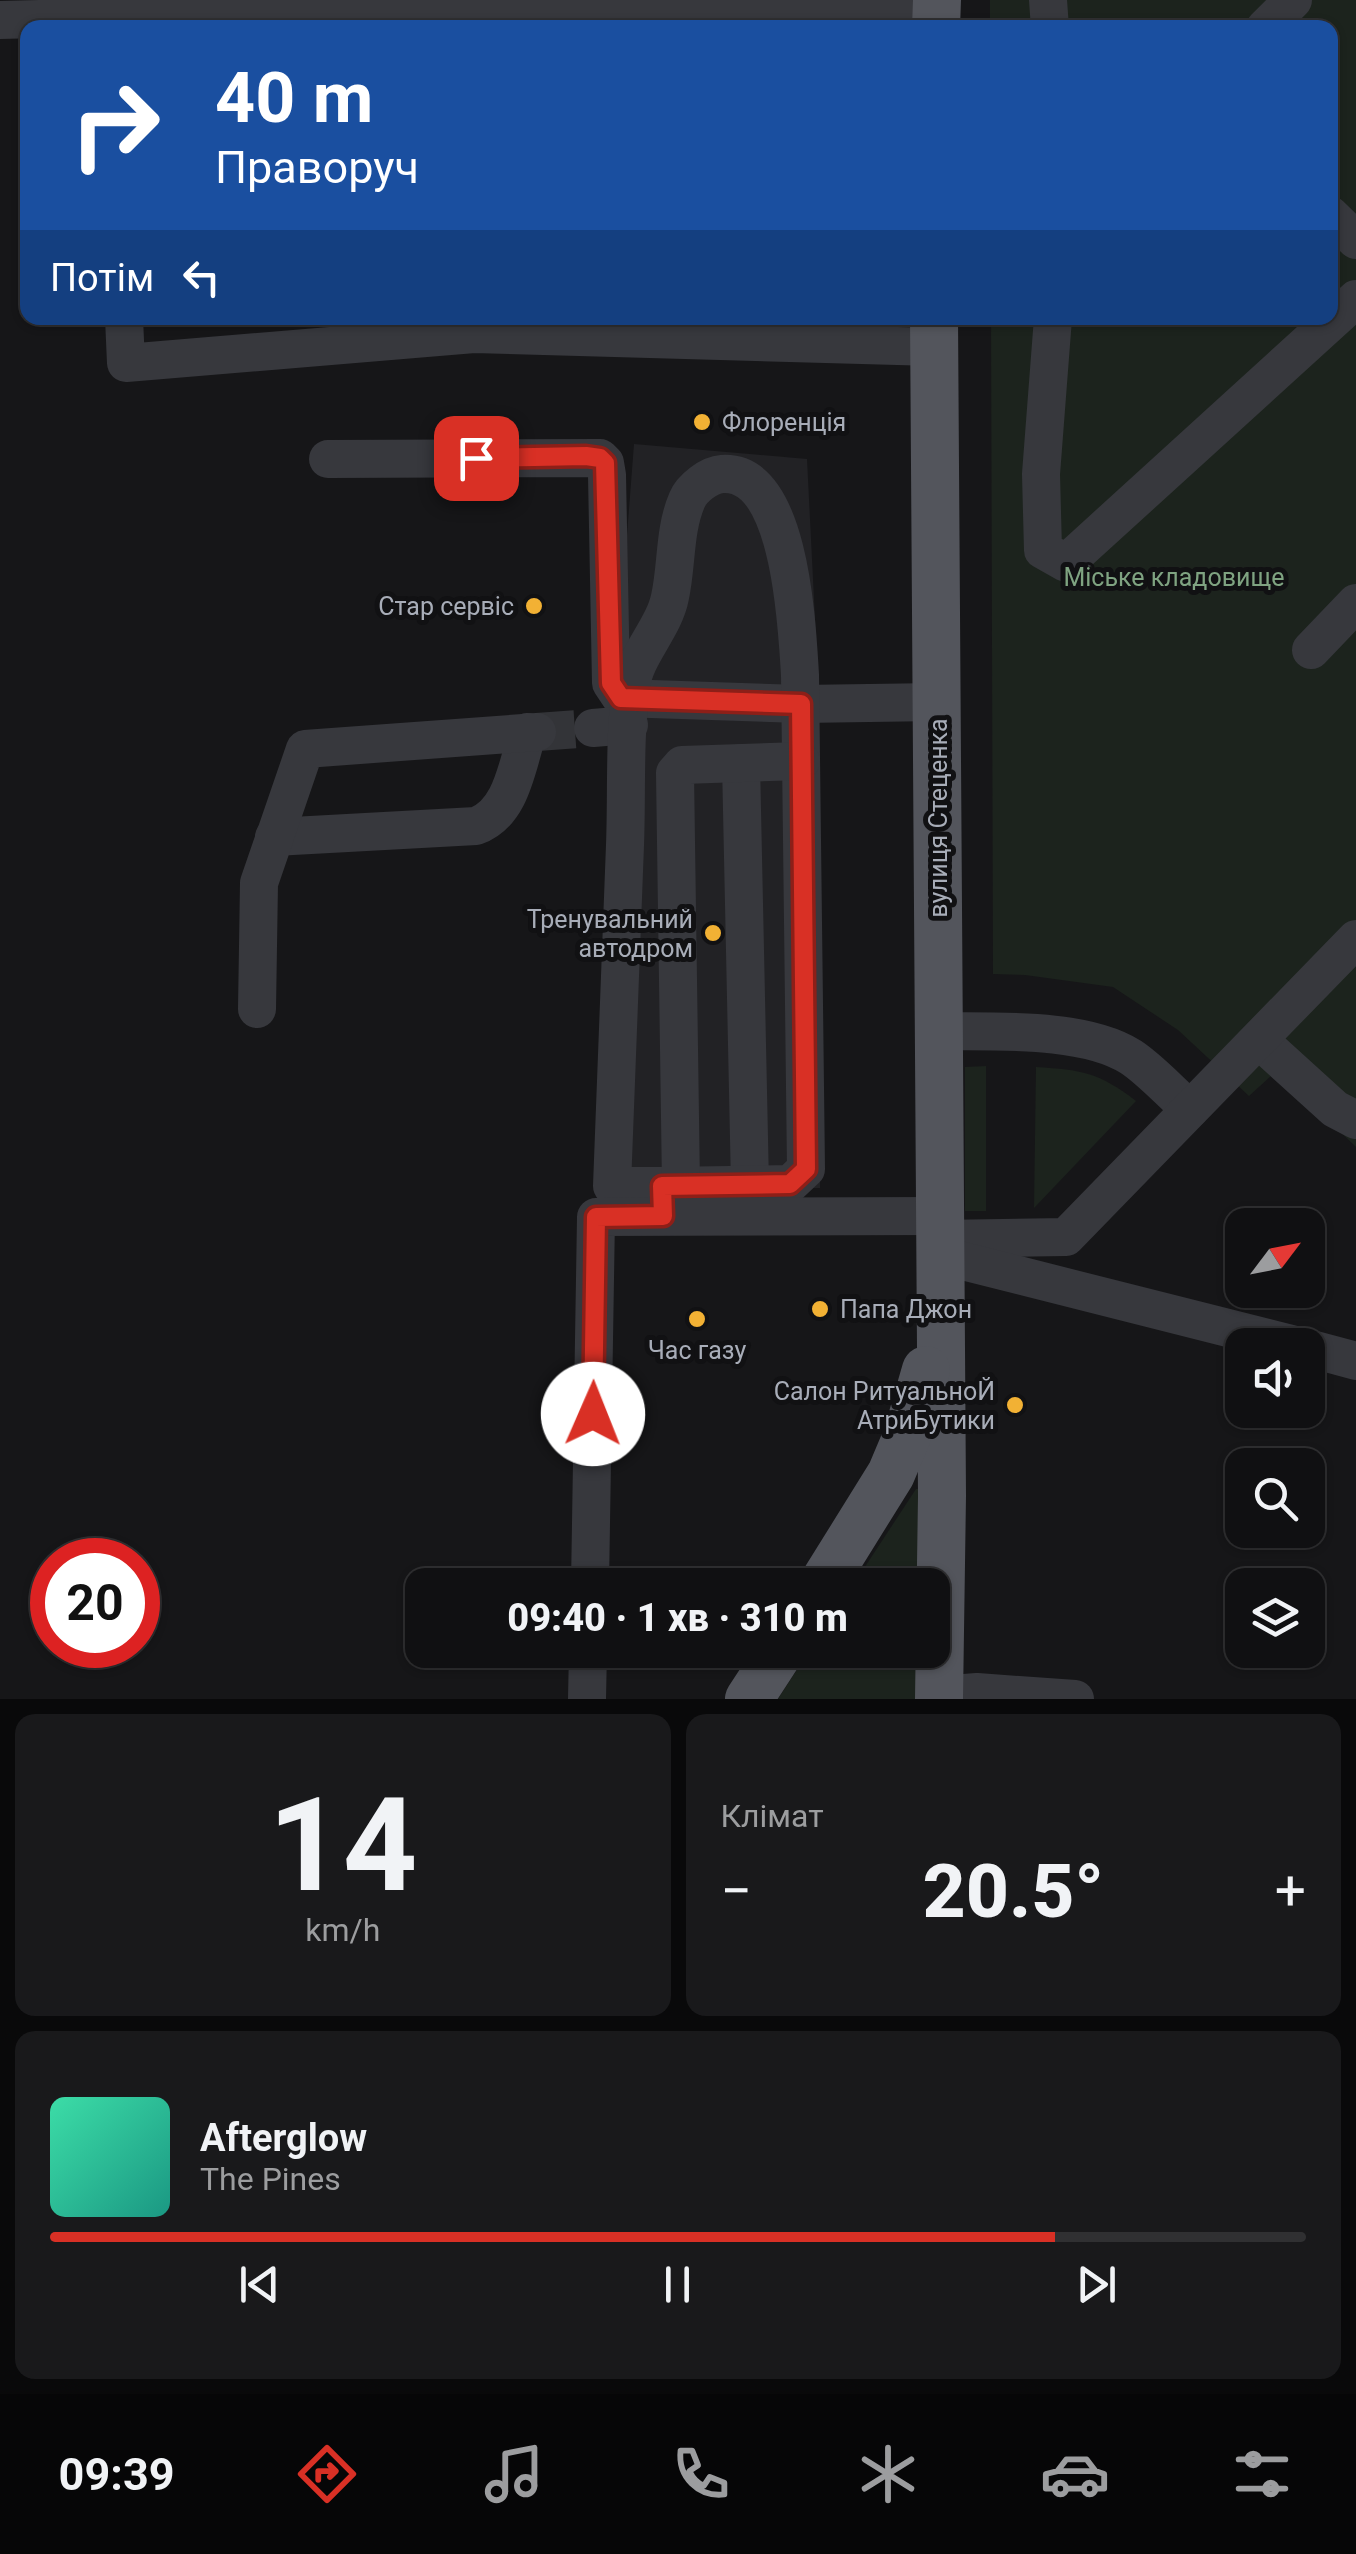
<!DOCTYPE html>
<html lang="uk">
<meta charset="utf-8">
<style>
body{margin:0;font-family:Roboto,sans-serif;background:#19191b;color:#f1f3f6;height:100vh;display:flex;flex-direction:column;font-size:38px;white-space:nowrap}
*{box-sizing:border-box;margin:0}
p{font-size:32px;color:#9c9d9f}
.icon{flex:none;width:55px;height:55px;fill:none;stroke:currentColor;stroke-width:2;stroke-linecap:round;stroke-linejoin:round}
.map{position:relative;height:1699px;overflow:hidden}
.side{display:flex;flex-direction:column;gap:15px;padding:15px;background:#09090a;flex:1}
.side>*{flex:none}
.guide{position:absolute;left:20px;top:20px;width:1318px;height:305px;border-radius:20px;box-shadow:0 2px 8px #0004,0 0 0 2px #303032;background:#1a4fa0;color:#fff;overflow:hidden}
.needle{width:65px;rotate:58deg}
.controls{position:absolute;left:1225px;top:1208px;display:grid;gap:20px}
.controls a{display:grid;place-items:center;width:100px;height:100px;border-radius:20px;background:#101012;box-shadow:0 2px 8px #0004,0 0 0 2px #303032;font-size:50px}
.speed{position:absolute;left:30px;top:1538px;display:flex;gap:20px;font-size:50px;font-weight:700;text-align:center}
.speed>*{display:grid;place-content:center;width:130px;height:130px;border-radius:50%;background:#101012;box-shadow:0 2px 8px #0004,0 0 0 2px #303032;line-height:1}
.speed .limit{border:15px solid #d22;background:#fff;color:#111}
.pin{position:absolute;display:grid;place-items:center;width:85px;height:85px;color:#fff;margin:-42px;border-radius:20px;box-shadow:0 5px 15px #0006}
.me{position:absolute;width:110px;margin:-55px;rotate:1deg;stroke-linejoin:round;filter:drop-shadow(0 0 8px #0008)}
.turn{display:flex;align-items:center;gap:35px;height:210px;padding:0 30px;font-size:45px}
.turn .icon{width:130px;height:130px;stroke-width:2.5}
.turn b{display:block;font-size:70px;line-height:85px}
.then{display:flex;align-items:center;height:95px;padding:0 30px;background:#0003;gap:20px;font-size:38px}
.big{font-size:75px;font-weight:800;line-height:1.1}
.side .widget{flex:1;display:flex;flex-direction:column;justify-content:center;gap:15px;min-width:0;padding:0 35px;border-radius:20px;background:#19191b}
.side .dial{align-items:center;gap:0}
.dial b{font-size:130px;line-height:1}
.song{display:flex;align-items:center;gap:30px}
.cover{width:120px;height:120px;border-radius:15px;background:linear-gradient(135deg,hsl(160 70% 55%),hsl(170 70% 35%))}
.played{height:10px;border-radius:5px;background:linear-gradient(90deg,#d93025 80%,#303032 80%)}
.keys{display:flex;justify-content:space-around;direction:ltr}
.heat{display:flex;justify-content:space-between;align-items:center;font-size:55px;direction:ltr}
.side .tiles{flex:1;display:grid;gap:15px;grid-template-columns:1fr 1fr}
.widget:last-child{grid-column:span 2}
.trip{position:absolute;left:405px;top:1568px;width:545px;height:100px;border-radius:20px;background:#101012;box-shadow:0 2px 8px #0004,0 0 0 2px #303032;font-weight:800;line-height:100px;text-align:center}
.menu{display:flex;height:160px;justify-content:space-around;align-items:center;background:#060607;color:#9c9d9f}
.menu .icon{width:70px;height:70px}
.menu .current{color:#d93025}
.menu b{font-size:45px;color:#f1f3f6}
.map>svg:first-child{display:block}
.built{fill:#222225}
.green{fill:#1c231d}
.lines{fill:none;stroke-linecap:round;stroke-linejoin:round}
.minor-tunnel{stroke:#333438;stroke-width:38;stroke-dasharray:38 19;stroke-linecap:butt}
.minor{stroke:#37383d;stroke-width:38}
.major{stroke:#53555c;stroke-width:48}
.route-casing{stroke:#8d1f18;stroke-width:25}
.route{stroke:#d93025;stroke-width:18}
.poi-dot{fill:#f2b134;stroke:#111113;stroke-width:4}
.labels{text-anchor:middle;stroke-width:10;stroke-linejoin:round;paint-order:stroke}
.poi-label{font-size:25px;fill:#a8adb8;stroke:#111113;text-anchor:end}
.park-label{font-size:25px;fill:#7fa381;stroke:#111113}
.street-label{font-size:25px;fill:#a8adb8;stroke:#111113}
</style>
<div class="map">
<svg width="1356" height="1699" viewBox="0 0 1356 1699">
<rect width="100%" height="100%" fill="#161618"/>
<polygon class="built" points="634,444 807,459 818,679 820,1188 597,1192 616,678"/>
<g class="green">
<polygon points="990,0 1356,0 1356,1147 1329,1121 1271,1076 1249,1096 1178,1030 1113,987 1025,975 993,974 991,318 1330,318 1330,28 990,27"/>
<polygon points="986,1066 986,1211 965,1211 965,1067"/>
<path d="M1036 1067C1082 1070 1098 1072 1136 1101L1034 1208Z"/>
<polygon points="916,1489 928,1489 925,1585 853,1585"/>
<polygon points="810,1650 923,1650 922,1699 778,1699"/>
</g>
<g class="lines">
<polyline class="minor-tunnel" points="537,732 593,728"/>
<g class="minor">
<polyline points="1048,0 1050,28"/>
<polyline points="0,20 631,4 937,5"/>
<polyline points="1265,28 1293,0"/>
<polyline points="1330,215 1356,240"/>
<polyline points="124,318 126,363 474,334 934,347"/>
<polyline points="1053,318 1041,474 1043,550 1066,563 1356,299"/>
<polyline points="328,459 600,458 605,463 607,475 611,683 621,698 801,704 937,702"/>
<polyline points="1311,650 1356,603"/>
<polyline points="593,728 629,725"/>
<polyline points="741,763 750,1185"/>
<path d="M274 837 476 826C512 813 517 765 528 732"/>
<polyline points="257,1009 259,883 305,749 537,732"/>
<path d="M940 1031C995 1032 1084 1027 1131 1057 1152 1071 1171 1093 1190 1109"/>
<polyline points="1259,1040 1335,1109 1356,1120"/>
<path d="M662 1186H612C616 1073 620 959 625 845 627 793 624 738 631 686 635 655 664 628 670 597 677 565 674 530 687 500 692 488 709 475 722 474 791 469 797 627 800 675L806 1169 790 1184 662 1186 663 1216"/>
<polyline points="681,1186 675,773 682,765 801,761"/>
<polyline points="939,1239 1066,1237 1356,939"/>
<polyline points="939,1255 1295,1345"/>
<polyline points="1308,1348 1356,1361"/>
<polyline points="590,1585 596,1217 939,1216"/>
<polyline points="939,1695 977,1692 1075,1699"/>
<polyline points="587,1699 588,1650"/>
</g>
<g class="major">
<polyline points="936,28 937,0"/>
<polyline points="934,318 942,1496 939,1699"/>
<polyline points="822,1585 891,1474 907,1436 926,1370"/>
<polyline points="749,1699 781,1650"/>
</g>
</g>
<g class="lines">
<g class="route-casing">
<polyline id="route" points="476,458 586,456 600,458 605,463 611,683 621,698 801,704 806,1169 790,1184 662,1186 663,1216 596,1217 593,1414"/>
</g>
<use href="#route" class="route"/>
</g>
<g class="poi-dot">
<circle cx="702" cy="422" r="10"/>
<circle cx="534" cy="606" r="10"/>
<circle cx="713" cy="933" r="10"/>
<circle cx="820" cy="1309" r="10"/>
<circle cx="697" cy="1319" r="10"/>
<circle cx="1015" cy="1405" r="10"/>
</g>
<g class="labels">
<g class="poi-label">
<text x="722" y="431" text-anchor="start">Флоренція</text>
<text x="514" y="615">Стар сервіс</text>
<text x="693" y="928">Тренувальний<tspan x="693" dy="29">автодром</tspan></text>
<text x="840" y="1318" text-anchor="start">Папа Джон</text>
<text x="697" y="1359" text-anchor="middle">Час газу</text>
<text x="995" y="1400">Салон РитуальноЙ<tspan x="995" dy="29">АтриБутики</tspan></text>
</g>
<g class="park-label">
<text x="1174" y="586">Міське кладовище</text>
</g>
<g class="street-label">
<text transform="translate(938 818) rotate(-90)" y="9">вулиця Стеценка</text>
</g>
</g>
</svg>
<div class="controls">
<a><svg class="needle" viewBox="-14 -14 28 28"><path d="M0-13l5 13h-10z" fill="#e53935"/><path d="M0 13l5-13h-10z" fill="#9c9d9f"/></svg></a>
<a><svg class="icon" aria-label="sound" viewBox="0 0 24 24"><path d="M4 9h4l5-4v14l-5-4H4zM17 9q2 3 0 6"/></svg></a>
<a><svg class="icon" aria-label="search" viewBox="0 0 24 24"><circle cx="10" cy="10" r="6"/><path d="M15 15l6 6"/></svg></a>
<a><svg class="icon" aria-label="layers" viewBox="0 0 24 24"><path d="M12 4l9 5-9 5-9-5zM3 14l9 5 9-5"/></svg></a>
</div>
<div class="speed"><div class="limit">20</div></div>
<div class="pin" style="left:476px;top:458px;background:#d93025"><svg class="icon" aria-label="arrive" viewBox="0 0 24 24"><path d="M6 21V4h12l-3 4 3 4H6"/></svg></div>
<svg class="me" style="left:593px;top:1414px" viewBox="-20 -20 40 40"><circle r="19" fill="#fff"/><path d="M0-13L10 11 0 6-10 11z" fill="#d93025"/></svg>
<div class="trip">09:40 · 1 хв · 310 m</div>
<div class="guide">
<div class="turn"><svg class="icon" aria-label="right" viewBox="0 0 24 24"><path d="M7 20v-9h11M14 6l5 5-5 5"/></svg><div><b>40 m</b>Праворуч</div></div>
<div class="then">Потім<svg class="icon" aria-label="left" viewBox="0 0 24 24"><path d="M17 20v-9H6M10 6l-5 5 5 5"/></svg></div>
</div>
</div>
<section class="side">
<div class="tiles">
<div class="widget dial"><b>14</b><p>km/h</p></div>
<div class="widget"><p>Клімат</p>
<div class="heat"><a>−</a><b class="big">20.5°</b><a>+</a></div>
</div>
<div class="widget">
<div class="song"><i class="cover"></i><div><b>Afterglow</b><p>The Pines</p></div></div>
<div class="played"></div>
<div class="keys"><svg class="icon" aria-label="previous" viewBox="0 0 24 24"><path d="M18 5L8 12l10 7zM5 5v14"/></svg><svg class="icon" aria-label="pause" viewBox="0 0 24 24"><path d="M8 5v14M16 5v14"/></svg><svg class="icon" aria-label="next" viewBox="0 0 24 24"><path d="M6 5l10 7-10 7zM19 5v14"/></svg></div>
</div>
</div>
</section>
<nav class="menu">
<b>09:39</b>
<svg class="icon current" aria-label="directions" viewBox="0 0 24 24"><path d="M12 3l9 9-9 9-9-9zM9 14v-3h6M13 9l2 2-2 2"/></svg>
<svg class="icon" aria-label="music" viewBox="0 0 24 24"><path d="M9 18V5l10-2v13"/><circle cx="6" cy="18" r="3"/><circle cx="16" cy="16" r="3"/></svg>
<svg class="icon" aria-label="phone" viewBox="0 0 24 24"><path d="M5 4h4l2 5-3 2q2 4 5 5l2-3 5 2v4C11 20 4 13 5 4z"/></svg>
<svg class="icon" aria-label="climate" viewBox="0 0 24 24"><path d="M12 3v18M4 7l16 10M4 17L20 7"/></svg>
<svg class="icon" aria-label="car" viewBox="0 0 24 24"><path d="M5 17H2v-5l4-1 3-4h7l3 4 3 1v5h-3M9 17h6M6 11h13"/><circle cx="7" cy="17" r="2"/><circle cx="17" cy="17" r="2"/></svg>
<svg class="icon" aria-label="filters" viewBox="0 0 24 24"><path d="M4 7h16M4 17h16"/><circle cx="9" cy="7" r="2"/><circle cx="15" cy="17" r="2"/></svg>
</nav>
